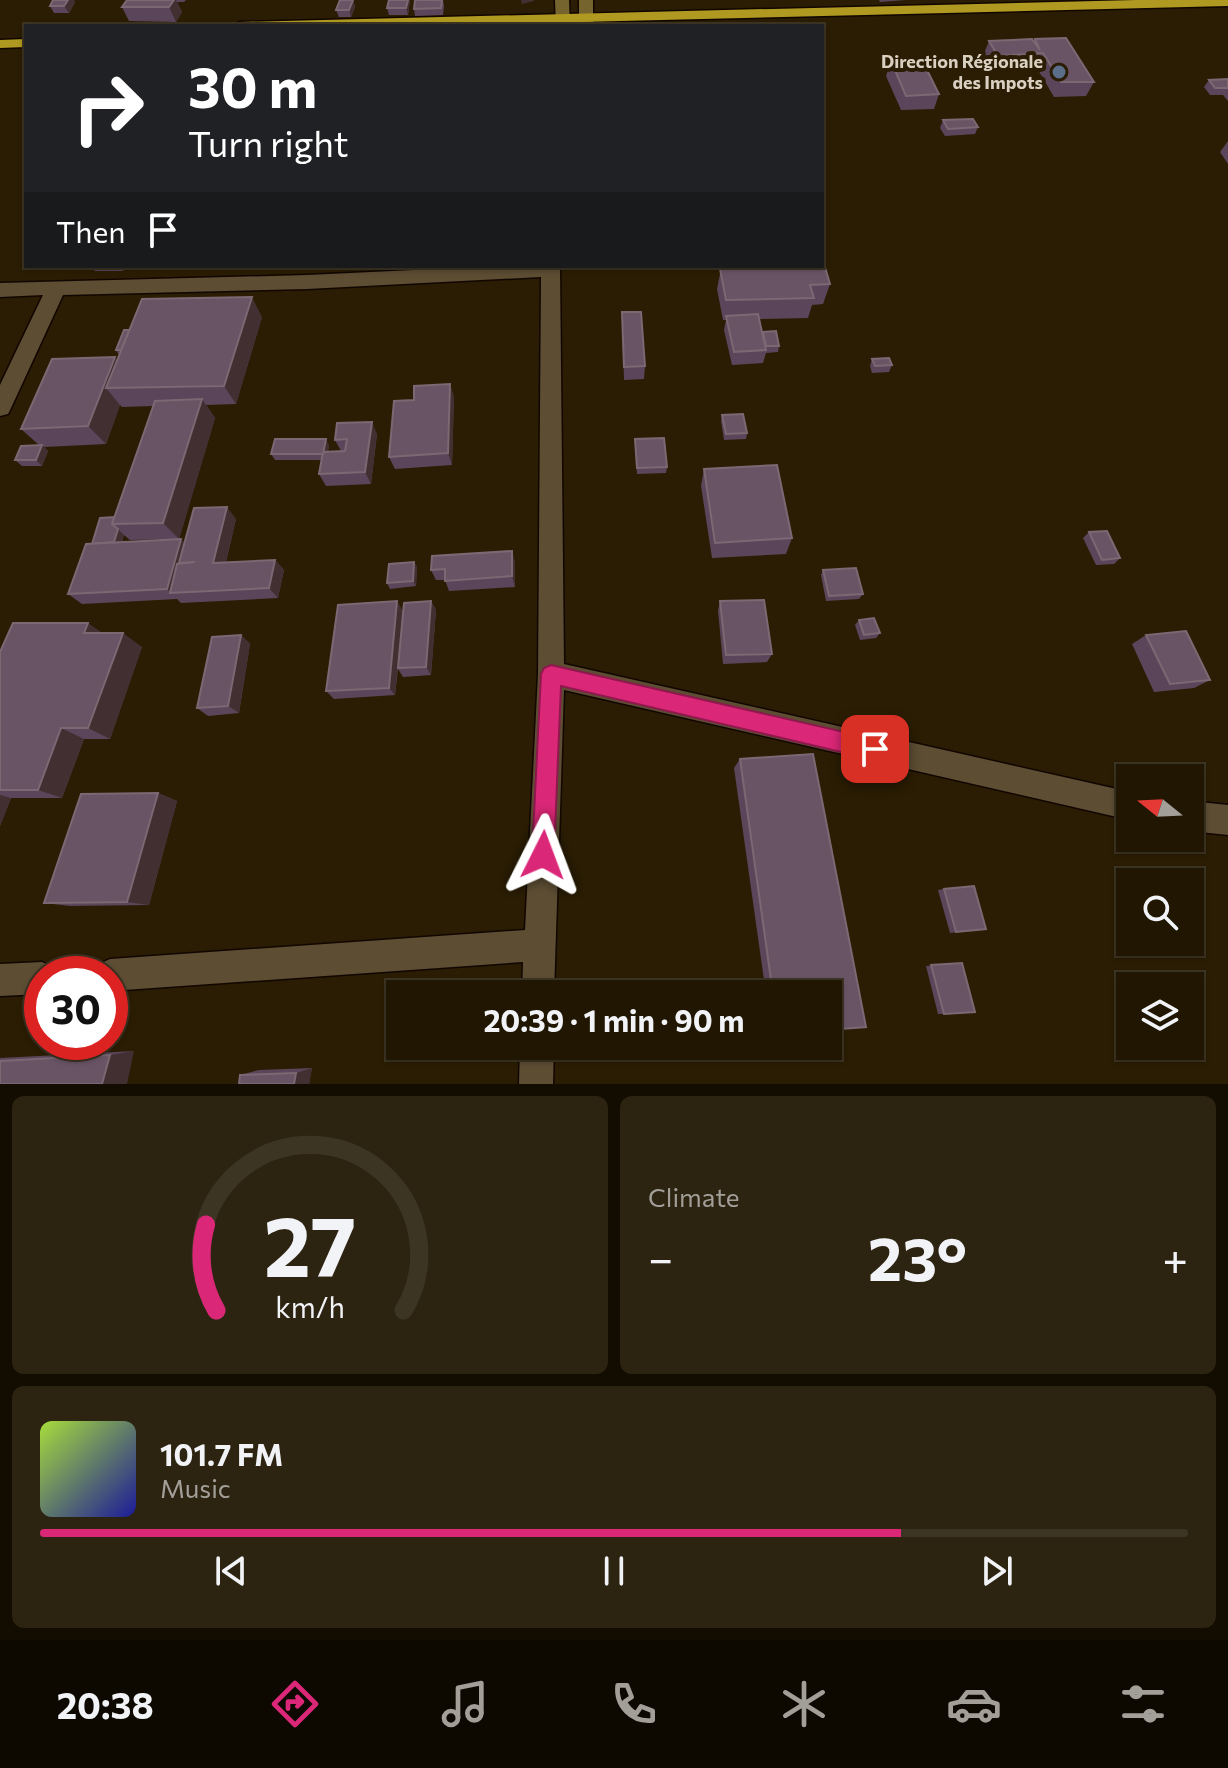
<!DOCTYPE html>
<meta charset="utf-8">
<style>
body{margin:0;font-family:Commissioner,sans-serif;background:#2d2311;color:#f1f3f6;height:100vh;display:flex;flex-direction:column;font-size:30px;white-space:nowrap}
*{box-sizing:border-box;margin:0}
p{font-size:26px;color:#a29f99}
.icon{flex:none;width:44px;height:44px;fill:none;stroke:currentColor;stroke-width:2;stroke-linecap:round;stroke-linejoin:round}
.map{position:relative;height:1084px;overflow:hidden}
.sheet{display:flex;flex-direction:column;gap:12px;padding:12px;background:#120c01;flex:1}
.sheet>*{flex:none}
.banner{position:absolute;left:24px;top:24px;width:800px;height:244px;border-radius:0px;box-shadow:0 2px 6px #0004,0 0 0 2px #3d3524;background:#202124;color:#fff;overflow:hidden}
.needle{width:52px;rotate:288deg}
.tools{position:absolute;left:1116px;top:764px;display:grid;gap:16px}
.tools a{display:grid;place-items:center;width:88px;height:88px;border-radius:0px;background:#201602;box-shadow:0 2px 6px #0004,0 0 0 2px #3d3524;font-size:40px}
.speed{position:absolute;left:24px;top:956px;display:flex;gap:16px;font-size:40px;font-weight:700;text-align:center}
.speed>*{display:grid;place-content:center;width:104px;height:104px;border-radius:50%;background:#201602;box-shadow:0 2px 6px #0004,0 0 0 2px #3d3524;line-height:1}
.speed .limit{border:12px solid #d22;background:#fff;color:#111}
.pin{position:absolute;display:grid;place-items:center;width:68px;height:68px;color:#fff;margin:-34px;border-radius:16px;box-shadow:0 4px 12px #0006}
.me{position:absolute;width:88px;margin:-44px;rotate:3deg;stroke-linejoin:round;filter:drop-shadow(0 0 6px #0008)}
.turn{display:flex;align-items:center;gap:28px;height:168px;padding:0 32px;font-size:36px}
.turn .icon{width:104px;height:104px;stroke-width:2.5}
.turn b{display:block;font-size:56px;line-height:68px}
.then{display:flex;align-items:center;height:76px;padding:0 32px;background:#0003;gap:16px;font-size:30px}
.big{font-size:60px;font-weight:700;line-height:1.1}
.sheet .card{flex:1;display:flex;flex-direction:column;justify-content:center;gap:12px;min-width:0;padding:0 28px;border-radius:12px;background:#2d2311}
.sheet .dial{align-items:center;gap:0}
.dial svg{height:208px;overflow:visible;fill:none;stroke:#3d3524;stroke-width:7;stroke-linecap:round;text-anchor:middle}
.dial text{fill:#f1f3f6;stroke:none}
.song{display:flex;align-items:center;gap:24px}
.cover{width:96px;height:96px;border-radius:12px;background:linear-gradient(135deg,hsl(80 70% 55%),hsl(240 70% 35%))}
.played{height:8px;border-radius:4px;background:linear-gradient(90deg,#db2777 75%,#3d3524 75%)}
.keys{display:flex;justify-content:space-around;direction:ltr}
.heat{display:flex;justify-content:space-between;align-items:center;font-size:44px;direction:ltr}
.sheet .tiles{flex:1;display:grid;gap:12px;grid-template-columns:1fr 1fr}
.card:last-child{grid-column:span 2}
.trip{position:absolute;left:386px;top:980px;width:456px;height:80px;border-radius:0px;background:#201602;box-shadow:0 2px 6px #0004,0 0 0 2px #3d3524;font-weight:700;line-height:80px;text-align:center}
.dock{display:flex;height:128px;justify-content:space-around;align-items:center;background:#0d0901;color:#a29f99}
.dock .icon{width:56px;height:56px}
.dock .selected{color:#db2777}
.dock b{font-size:36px;color:#f1f3f6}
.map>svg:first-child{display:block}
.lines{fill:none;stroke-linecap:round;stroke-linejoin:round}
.street-casing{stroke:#120600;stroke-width:3}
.secondary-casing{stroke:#120600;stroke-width:3}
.highway-casing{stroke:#120600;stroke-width:3}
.street{fill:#5c4d33;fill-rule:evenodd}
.secondary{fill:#75642d;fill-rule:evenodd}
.highway{fill:#af9920;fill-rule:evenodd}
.wall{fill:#5b455a}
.shaded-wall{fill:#422f32}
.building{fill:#695465;stroke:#7a6873;stroke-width:2}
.route{fill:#db2777;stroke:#8e194d;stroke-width:2}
.service-dot{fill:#5c6f8a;stroke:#2a1d03;stroke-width:3}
.labels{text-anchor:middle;stroke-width:8;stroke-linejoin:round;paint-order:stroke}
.far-poi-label{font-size:18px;font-weight:bold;fill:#d9d0c1;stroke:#2a1d03;text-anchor:end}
</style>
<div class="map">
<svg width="1228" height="1084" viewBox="0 0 1228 1084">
<rect width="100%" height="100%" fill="#2a1d03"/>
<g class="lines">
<g class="street-casing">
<g id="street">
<polygon points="500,266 560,266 564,664 1130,792 1130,820 564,690 554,994 522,994 523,962 110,991 110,974 94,974 99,964 110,959 525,930 538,674 541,277 307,289 63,295 11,408 8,414 0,416 0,385 43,295 0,297 0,283 307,275"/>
<polygon points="1190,801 1228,805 1228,835 1190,831"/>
<polygon points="42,962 53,967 56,974 42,974 42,994 0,996 0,964"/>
<polygon points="520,1046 554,1046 553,1084 519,1084"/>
</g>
</g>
<g class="secondary-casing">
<g id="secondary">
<polygon points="555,0 569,0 570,26 556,26"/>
<rect x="579" y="0" width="14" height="26"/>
</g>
</g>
<g class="highway-casing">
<g id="highway">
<polygon points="1136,0 1228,0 1228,6 417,26 232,26 239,22"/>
<polygon points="26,39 26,47 0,48 0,40"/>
</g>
</g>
<use href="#street" class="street"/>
<use href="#secondary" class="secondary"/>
<use href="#highway" class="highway"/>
</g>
<g class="wall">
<polygon points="53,0 74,0 75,2 69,13 54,13 50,6"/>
<polygon points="127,0 186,0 184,2 177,2 182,12 176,22 129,21 122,7"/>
<polygon points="353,0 355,7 351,17 339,17 336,10"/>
<polygon points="389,0 410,0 408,15 389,15 387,8"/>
<polygon points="443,0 444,6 443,15 415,16 414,9"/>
<polygon points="879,0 906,0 880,2"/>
<polygon points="1035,39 1094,82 1086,96 1054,97 1037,68 992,70 983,56 989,41 1034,41"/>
<polygon points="891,61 939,94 934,109 901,110 886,76"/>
<polygon points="1228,79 1228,101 1223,95 1210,95 1204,87 1209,80"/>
<polygon points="943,120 978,127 975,134 945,136 940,128"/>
<polygon points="1228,141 1228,164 1220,152"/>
<polygon points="91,266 125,266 123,271 95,271"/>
<polygon points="721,266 822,266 830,284 823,304 812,305 808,318 759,319 762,333 779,346 778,352 766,353 763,363 732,365 724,330 726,320 723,320 717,289 721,269"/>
<polygon points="622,312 645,366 644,379 624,380"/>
<polygon points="262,317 236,404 206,405 215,418 179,539 130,540 124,535 122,542 181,539 184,543 236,519 226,562 275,560 284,570 278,598 181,603 177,599 82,604 68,594 92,544 114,517 153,406 122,407 120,405 106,444 44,447 48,451 42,466 22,466 15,460 39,445 21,429 117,360 119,355 116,350"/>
<polygon points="872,359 892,365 889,372 872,373 870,366"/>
<polygon points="454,396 452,465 395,469 389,457"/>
<polygon points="722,415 747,433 746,439 724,440 721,421"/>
<polygon points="377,434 371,484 326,486 319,474 322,460 275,460 271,454 329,445 328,452 341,451 335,440"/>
<polygon points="635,439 667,467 666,473 637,474"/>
<polygon points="704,469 792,538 786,554 712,558 701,486"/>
<polygon points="1089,532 1120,558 1114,564 1096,565 1083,538"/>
<polygon points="414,562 417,567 416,586 390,589 387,583"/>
<polygon points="515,562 515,587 449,591 445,580 436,580 431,570"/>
<polygon points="823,570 863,594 859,599 826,601 821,575"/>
<polygon points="431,601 436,610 431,675 403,677 398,669 395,695 334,699 326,691 403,611"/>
<polygon points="720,601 772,654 767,662 723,664 718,610"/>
<polygon points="859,620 880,633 876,638 860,640 855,625"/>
<polygon points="102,633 142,647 110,739 84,739 62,798 11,798 0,826 0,652"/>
<polygon points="241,635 250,644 239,713 208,716 197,708"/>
<polygon points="1146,635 1210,680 1194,688 1154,692 1132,644"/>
<polygon points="740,759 828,994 766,994 734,768"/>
<polygon points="158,793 177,801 149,905 70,906 44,903"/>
<polygon points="944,889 986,929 950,933 938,890"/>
<polygon points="962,963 944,1014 938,1014 926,966"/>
<polygon points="134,1051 0,1084 0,1058"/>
<polygon points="312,1068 309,1084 239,1084 240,1075 259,1070"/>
</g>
<g class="shaded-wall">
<polygon points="68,0 74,0 75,2 69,13 64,6"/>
<polygon points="174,0 176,0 182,12 176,22 169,7"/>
<polygon points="353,0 355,7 351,17 349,10"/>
<polygon points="408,0 410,0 408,15 406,8"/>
<polygon points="521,0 534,0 534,1 522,4"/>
<polygon points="252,297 262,317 236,404 224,386"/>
<polygon points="115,357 131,376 106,388 120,405 106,444 88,426"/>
<polygon points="450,384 454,396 452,465 448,453"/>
<polygon points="202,399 215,418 179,539 163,523"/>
<polygon points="372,422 377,434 371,484 365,472"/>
<polygon points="326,439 329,445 326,460 323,454"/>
<polygon points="42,445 48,451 42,466 36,460"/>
<polygon points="227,507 236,519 223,573 213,563"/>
<polygon points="118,529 124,535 120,548 114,542"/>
<polygon points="181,539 191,550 179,563 186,570 171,593 167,589"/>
<polygon points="512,551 515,562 515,587 512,576"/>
<polygon points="275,560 284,570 278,598 269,588"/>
<polygon points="414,562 417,567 416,586 413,581"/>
<polygon points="397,601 403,611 395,695 389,688"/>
<polygon points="431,601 436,610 431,675 426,667"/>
<polygon points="88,623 108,637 84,633"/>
<polygon points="123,633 142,647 110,739 88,728"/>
<polygon points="241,635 250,644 239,713 228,706"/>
<polygon points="61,728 84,739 62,798 38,790"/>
<polygon points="158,793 177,801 149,905 127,902"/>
<polygon points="0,795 11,798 0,826"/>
<polygon points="134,1051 127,1084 102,1084 110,1055"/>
<polygon points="312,1068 309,1084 294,1084 296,1073"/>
</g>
<g class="building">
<polygon points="53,0 68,0 64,6 50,6"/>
<polygon points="127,0 174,0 169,7 122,7"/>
<polygon points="340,0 353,0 349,10 336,10"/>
<polygon points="389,0 408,0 406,8 387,8"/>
<polygon points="415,0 442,0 441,8 414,9"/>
<polygon points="1066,38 1094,82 1061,82 1043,53 998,56 989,41 1032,39 1040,50 1035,39"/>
<polygon points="922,60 939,94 906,96 891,61"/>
<polygon points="1228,79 1228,88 1215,88 1209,80"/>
<polygon points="973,119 978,127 948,129 943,120"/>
<polygon points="822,257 830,284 810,285 814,298 726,300 720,269 751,268 751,266 822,266"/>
<polygon points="252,297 224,386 106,388 142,299"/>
<polygon points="622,312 641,312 645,366 624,367"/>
<polygon points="758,314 766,350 734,352 726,316"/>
<polygon points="124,330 129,330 121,350 116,350"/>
<polygon points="776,331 779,346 766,346 763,332"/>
<polygon points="115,357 88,426 21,429 52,359"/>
<polygon points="889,358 892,365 875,366 872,359"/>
<polygon points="450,384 448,453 389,457 394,401 414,400 414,386"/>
<polygon points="202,399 163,523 112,524 155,401"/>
<polygon points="743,414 747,433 726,434 722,415"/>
<polygon points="372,422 365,472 319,474 323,452 345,451 347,439 335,440 337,423"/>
<polygon points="664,438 667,467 637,468 635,439"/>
<polygon points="275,439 326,439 323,454 271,454"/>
<polygon points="42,445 36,460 15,460 21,446"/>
<polygon points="777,465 792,538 715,543 704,469"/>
<polygon points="227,507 213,563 275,560 269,588 170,593 177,564 195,562 179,563 194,508"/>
<polygon points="114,517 112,524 118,529 114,542 92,544 100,518"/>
<polygon points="1107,531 1120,558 1102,560 1089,532"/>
<polygon points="181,539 167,589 68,594 86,544"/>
<polygon points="512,551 512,576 445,581 445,569 431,570 432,556"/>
<polygon points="414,562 413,581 387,583 389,564"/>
<polygon points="856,568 863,594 829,596 823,570"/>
<polygon points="764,600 772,654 726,655 720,601"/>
<polygon points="397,601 389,688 326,691 338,605"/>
<polygon points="431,601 426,667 398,668 404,603"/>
<polygon points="874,618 880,633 864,635 859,620"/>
<polygon points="13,623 88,623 84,633 123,633 88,728 61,728 38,790 0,790 0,652"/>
<polygon points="1186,631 1210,680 1170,684 1146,635"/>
<polygon points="241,635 228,706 197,708 212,637"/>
<polygon points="813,754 866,1027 828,1030 828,994 773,994 740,759"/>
<polygon points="158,793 127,902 44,903 81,794"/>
<polygon points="974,886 986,929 956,932 944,889"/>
<polygon points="962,963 975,1012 944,1014 931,965"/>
<polygon points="110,1055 102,1084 0,1084 0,1061"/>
<polygon points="296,1073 294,1084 239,1084 240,1075"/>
</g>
<polygon class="route" points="551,665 875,739 882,742 886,749 882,757 875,760 561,686 554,855 551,863 543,866 535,863 532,855 541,674 544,668"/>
<circle class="service-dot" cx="1059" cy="72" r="8"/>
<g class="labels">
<g class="far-poi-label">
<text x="1043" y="68">Direction Régionale<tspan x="1043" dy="21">des Impots</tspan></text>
</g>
</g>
</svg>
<div class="tools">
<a><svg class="needle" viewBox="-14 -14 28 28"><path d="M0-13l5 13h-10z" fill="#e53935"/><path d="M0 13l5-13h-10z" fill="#a29f99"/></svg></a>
<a><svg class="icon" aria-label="search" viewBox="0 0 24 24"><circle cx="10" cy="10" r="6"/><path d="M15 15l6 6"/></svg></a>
<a><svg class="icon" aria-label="layers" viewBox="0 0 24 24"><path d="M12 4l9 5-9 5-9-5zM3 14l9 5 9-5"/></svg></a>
</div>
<div class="speed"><div class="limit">30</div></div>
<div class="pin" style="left:875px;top:749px;background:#d93025"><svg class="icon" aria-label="arrive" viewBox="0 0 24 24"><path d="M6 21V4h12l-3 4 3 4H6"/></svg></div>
<svg class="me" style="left:543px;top:855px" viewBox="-20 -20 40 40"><path d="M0-17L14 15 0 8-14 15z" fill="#db2777" stroke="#fff" stroke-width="4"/></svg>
<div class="trip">20:39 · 1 min · 90 m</div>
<div class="banner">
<div class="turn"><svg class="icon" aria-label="right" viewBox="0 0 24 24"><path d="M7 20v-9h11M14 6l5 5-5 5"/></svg><div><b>30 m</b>Turn right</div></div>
<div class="then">Then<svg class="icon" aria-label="arrive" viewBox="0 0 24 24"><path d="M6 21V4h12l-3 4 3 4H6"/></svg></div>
</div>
</div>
<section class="sheet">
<div class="tiles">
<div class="card dial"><svg viewBox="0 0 100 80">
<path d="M14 69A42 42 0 1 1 86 69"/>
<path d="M14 69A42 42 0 0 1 10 36" stroke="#db2777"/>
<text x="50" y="56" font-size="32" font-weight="700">27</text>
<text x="50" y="72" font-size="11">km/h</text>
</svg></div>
<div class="card"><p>Climate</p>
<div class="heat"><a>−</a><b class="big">23°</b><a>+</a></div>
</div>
<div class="card">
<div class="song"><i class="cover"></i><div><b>101.7 FM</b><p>Music</p></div></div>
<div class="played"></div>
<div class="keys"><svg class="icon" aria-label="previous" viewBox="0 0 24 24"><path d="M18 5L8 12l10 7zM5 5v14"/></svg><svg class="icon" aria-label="pause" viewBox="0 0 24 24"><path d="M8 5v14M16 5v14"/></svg><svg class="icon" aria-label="next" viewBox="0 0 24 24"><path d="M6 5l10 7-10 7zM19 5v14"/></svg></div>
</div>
</div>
</section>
<nav class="dock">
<b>20:38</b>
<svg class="icon selected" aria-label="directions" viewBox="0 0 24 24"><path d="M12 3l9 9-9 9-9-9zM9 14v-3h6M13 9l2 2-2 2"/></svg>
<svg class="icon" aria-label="music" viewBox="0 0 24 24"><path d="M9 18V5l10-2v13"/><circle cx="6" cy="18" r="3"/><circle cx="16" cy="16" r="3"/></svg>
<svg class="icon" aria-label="phone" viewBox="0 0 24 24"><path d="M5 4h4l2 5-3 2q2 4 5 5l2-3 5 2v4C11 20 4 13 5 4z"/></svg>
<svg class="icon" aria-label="climate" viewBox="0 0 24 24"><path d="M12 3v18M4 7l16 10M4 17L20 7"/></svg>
<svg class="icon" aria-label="car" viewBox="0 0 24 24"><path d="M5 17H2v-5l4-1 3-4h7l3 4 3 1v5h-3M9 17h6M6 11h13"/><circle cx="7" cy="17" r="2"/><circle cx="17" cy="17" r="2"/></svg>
<svg class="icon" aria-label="filters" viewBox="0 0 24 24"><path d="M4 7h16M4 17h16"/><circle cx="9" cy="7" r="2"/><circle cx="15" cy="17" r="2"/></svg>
</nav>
